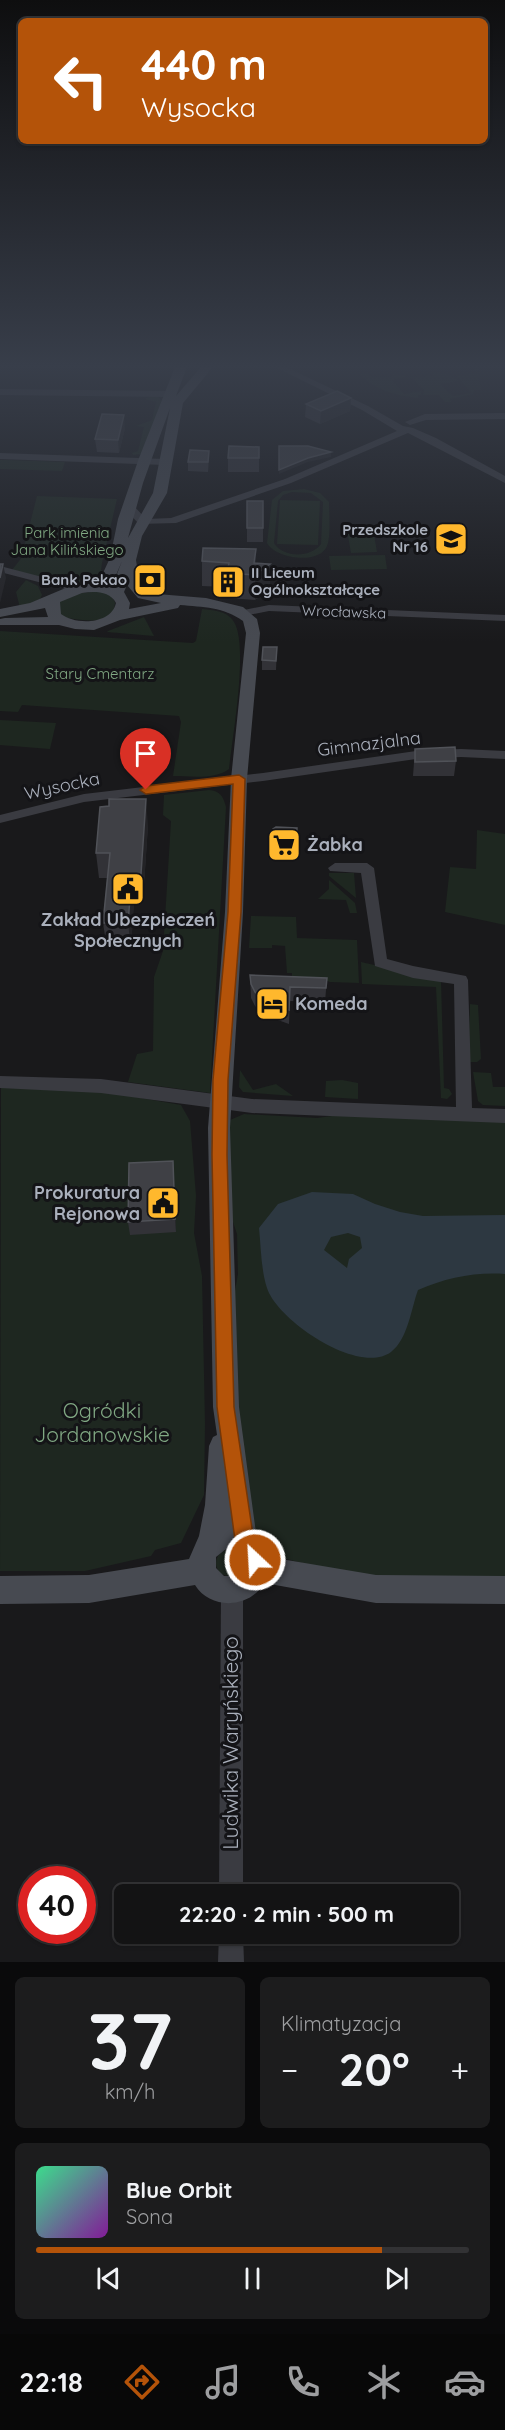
<!DOCTYPE html>
<html lang="pl">
<meta charset="utf-8">
<style>
body{margin:0;font-family:Quicksand,sans-serif;background:#1c1c1d;color:#f1f3f6;height:100vh;display:flex;flex-direction:column;font-size:22px;white-space:nowrap}
*{box-sizing:border-box;margin:0}
p{font-size:20px;color:#9d9ea0}
.icon{flex:none;width:33px;height:33px;fill:none;stroke:currentColor;stroke-width:2;stroke-linecap:round;stroke-linejoin:round}
.map{position:relative;height:1962px;overflow:hidden}
.drawer{display:flex;flex-direction:column;gap:15px;padding:15px;background:#0a0a0b;flex:1}
.drawer>*{flex:none}
.banner{position:absolute;left:18px;top:18px;width:470px;height:126px;border-radius:9px;box-shadow:0 2px 4px #0004,0 0 0 2px #323234;background:#b45309;color:#fff;overflow:hidden}
.speed{position:absolute;left:18px;top:1866px;display:flex;gap:12px;font-size:30px;font-weight:700;text-align:center}
.speed>*{display:grid;place-content:center;width:78px;height:78px;border-radius:50%;background:#131314;box-shadow:0 2px 4px #0004,0 0 0 2px #323234;line-height:1}
.speed .limit{border:9px solid #d22;background:#fff;color:#111}
.pin{position:absolute;display:grid;place-items:center;width:51px;height:51px;color:#fff;margin:-62px -26px;border-radius:50% 50% 50% 0;rotate:-45deg;box-shadow:0 0 6px #0007}
.pin .icon{rotate:45deg}
.me{position:absolute;width:66px;margin:-33px;rotate:335deg;stroke-linejoin:round;filter:drop-shadow(0 0 4px #0008)}
.turn{display:flex;align-items:center;gap:21px;height:126px;padding:0 24px;font-size:27px}
.turn .icon{width:78px;height:78px;stroke-width:2.5}
.turn b{display:block;font-size:42px;line-height:51px}
.big{font-size:45px;font-weight:800;line-height:1.1}
.drawer .card{flex:1;display:flex;flex-direction:column;justify-content:center;gap:9px;min-width:0;padding:0 21px;border-radius:9px;background:#1c1c1d}
.drawer .dial{align-items:center;gap:0}
.dial b{font-size:78px;line-height:1}
.song{display:flex;align-items:center;gap:18px}
.cover{width:72px;height:72px;border-radius:9px;background:linear-gradient(135deg,hsl(150 70% 55%),hsl(290 70% 35%))}
.played{height:6px;border-radius:3px;background:linear-gradient(90deg,#b45309 80%,#323234 80%)}
.keys{display:flex;justify-content:space-around;direction:ltr}
.heat{display:flex;justify-content:space-between;align-items:center;font-size:33px;direction:ltr}
.drawer .tiles{flex:1;display:grid;gap:15px;grid-template-columns:1fr 1fr}
.card:last-child{grid-column:span 2}
.trip{position:absolute;left:114px;top:1884px;width:345px;height:60px;border-radius:9px;background:#131314;box-shadow:0 2px 4px #0004,0 0 0 2px #323234;font-weight:800;line-height:60px;text-align:center}
.tabs{display:flex;height:96px;justify-content:space-around;align-items:center;background:#080808;color:#9d9ea0}
.tabs .icon{width:42px;height:42px}
.tabs .active{color:#b45309}
.tabs b{font-size:27px;color:#f1f3f6}
.map>svg:first-child{display:block}
.green{fill:#1e2720;fill-rule:evenodd}
.water{fill:#2d3841;fill-rule:evenodd}
.lines{fill:none;stroke-linecap:round;stroke-linejoin:round}
.street{fill:#3a3b41;fill-rule:evenodd}
.secondary{fill:#474a51;fill-rule:evenodd}
.wall{fill:#323237}
.shaded-wall{fill:#232326}
.building{fill:#3f4045;stroke:#505258;stroke-width:1.5}
.route{fill:#b45309;stroke:#753606;stroke-width:1.5}
.labels{text-anchor:middle;stroke-width:6;stroke-linejoin:round;paint-order:stroke}
.far-poi-label{font-size:15px;font-weight:bold;fill:#aab0bc;stroke:#141417;text-anchor:end}
.far-park-label{font-size:15px;fill:#80a883;stroke:#141417}
.far-street-label{font-size:15px;fill:#aab0bc;stroke:#141417}
.street-label{font-size:18px;fill:#aab0bc;stroke:#141417}
.poi-label{font-size:18px;font-weight:bold;fill:#aab0bc;stroke:#141417;text-anchor:start}
.near-park-label{font-size:21px;fill:#80a883;stroke:#141417}
.near-street-label{font-size:21px;fill:#aab0bc;stroke:#141417}
</style>
<div class="map">
<svg width="505" height="1962" viewBox="0 0 505 1962">
<rect width="100%" height="100%" fill="#19191b"/>
<g class="green">
<path d="M472 367H478L481 390H474L473 394 450 399 451 402H445L439 395H423L424 390 411 377 433 376 431 373C443 372 450 373 458 381L440 384 453 396 472 393 456 376 478 373Z"/>
<path d="M366 373 373 377H392L393 374 408 376 392 380 404 394 421 391V395H418V398C395 395 376 391 360 374Z"/>
<polygon points="150,396 158,397 162,401 142,454 133,455 132,453 138,451 144,427 136,426 152,420 156,402 145,399"/>
<polygon points="0,460 8,460 65,462 62,471 0,469"/>
<path d="M304 489 320 493 329 502C329 513 331 537 327 546 319 565 276 559 267 543L272 500 283 491ZM292 492 311 493 323 502 321 544C311 558 283 558 274 543L278 501 283 495Z"/>
<polygon points="37,496 117,499 102,563 101,570 106,573 93,583 70,585 12,570 27,551 24,547"/>
<polygon points="280,500 320,501 318,545 277,544"/>
<polygon points="373,529 377,552 351,553 347,530"/>
<polygon points="385,555 387,569 331,570 329,556"/>
<polygon points="26,580 38,586 42,595 40,599 20,608 16,592"/>
<path d="M100 591 111 596 115 602C114 629 77 619 60 617L57 605C67 592 85 593 100 591Z"/>
<path d="M202 609C213 610 228 611 234 622 249 646 232 739 229 769 214 780 191 776 173 776L181 722 179 716 22 705 18 712 0 711V631L193 643 196 641Z"/>
<polygon points="144,617 154,636 107,632 108,631"/>
<polygon points="0,720 56,723 50,749 0,745"/>
<path d="M209 790C220 791 223 796 226 807L210 1093 128 1082 137 1054 153 1051 154 977 163 951 171 821 163 815 164 795Z"/>
<polygon points="477,830 505,834 505,925 445,912 450,867 476,869"/>
<polygon points="329,873 354,873 356,898 329,876"/>
<polygon points="329,880 355,903 357,913 350,913 346,900 318,899 329,889"/>
<polygon points="251,916 296,917 297,938 357,940 359,983 330,982 325,980 292,977 292,973 287,973 285,946 272,945 272,948 249,948"/>
<polygon points="361,962 441,980 444,1088 449,1089 452,1094 447,1099 441,1098 436,987 362,984"/>
<polygon points="470,1004 478,1005 481,1059 477,1062 468,1062"/>
<polygon points="240,1070 253,1090 276,1084 293,1096 243,1092 239,1087"/>
<polygon points="473,1072 491,1073 493,1087 505,1087 505,1106 483,1105 478,1101"/>
<polygon points="342,1080 358,1083 358,1099 325,1097 326,1081"/>
<polygon points="1,1086 101,1091 181,1105 190,1121 196,1196 194,1233 202,1276 205,1424 204,1495 181,1543 155,1550 151,1556 85,1571 0,1571"/>
<polygon points="244,1114 317,1118 346,1114 505,1122 505,1580 348,1575 279,1557 261,1546 243,1508 232,1308 238,1274 237,1234 229,1210 230,1120"/>
<circle cx="229" cy="1563" r="13"/>
</g>
<path class="water" d="M312 1192 353 1194 375 1204 400 1212 423 1216 505 1215V1274C474 1272 446 1278 418 1290 411 1309 408 1339 391 1352 359 1376 277 1320 267 1288 261 1270 261 1247 259 1228L278 1204ZM348 1233 360 1237 362 1248 349 1259 347 1268 324 1250 331 1237Z"/>
<g class="lines">
<g class="street">
<polygon points="275,367 286,367 368,406 403,426 413,428 436,438 505,476 505,483 408,433 291,483 176,523 139,524 125,509 125,505 133,505 146,519 171,518 285,479 397,431 362,410"/>
<polygon points="0,389 172,391 176,394 172,397 0,395"/>
<polygon points="505,413 505,419 426,420 410,425 405,422 425,414"/>
<polygon points="0,453 165,459 170,462 165,465 0,459"/>
<polygon points="0,566 81,587 82,589 77,592 0,572"/>
<polygon points="269,605 505,615 505,621 269,611 243,616 237,613 239,611"/>
<polygon points="461,749 505,751 505,759 461,757 416,759 263,781 84,802 0,823 0,815 84,794 263,773 416,751"/>
<polygon points="335,863 367,863 374,868 387,959 413,966 466,976 468,980 472,1108 505,1109 505,1123 252,1113 101,1093 0,1088 0,1076 101,1079 252,1099 456,1107 454,984 413,978 375,966 361,873 330,871 328,868"/>
<polygon points="232,1580 240,1583 243,1591 243,1894 219,1894 221,1591 224,1583"/>
<polygon points="219,1934 243,1934 244,1962 218,1962"/>
</g>
<path class="secondary" d="M175 367H187L176 396 201 367H213L183 403 167 493 142 536 136 560 139 579 141 586 157 594 206 598 243 607 257 619 260 633 247 779 243 912 230 1128 239 1407 256 1533 263 1541 269 1557 376 1575 505 1576V1604L376 1603 264 1583C250 1609 210 1610 195 1585L89 1603 0 1604V1576L89 1575 189 1559 199 1536 205 1505 209 1446 213 1437 217 1435 213 1407 208 1128 225 912 231 779 246 633 243 621C224 607 203 607 180 605L178 608 120 620 94 630 75 629 59 625H0V619L5 618 48 617 45 608 0 617V609L30 603 68 587 91 583 103 573 110 558 118 519 139 458ZM170 408 153 493 128 538 143 483ZM122 561 112 587 106 586 116 575ZM127 585 138 598 161 603 129 609 130 603 124 592ZM82 593C94 591 110 591 116 603 111 625 75 625 61 614L60 602ZM226 1549 234 1550 242 1557V1569L234 1576H224L216 1568V1557Z"/>
</g>
<g class="wall">
<polygon points="351,398 350,411 320,424 305,417 306,404"/>
<polygon points="125,428 119,453 97,452 95,439"/>
<polygon points="259,447 259,472 228,472 228,458"/>
<polygon points="209,451 209,460 208,472 188,471 188,462"/>
<rect x="247" y="501" width="16" height="41"/>
<polygon points="202,561 256,563 270,589 255,600 228,598 227,587 202,586"/>
<polygon points="277,647 276,670 262,670 262,660"/>
<polygon points="415,749 456,761 454,776 413,776"/>
<polygon points="148,825 143,900 134,900 131,948 107,948 103,923 107,878 99,878 96,853"/>
<polygon points="297,828 296,853 272,852 273,829"/>
<polygon points="250,975 327,978 325,1002 290,1001 289,1024 264,1015 255,1006 251,998"/>
<polygon points="173,1161 176,1232 130,1235 128,1222"/>
</g>
<g class="shaded-wall">
<polygon points="351,398 350,411 320,424 321,411"/>
<polygon points="124,415 125,428 119,453 118,440"/>
<polygon points="209,451 209,460 208,472 208,462"/>
<polygon points="331,452 331,457 308,462 279,474 279,470 308,458"/>
<polygon points="256,549 256,574 270,564 270,589 255,600 255,575 254,563"/>
<polygon points="3,564 6,578 0,603 0,578"/>
<polygon points="146,799 148,825 143,900 141,874"/>
<polygon points="132,874 134,900 131,948 128,923"/>
<polygon points="173,1161 174,1174 176,1232 175,1219"/>
</g>
<g class="building">
<polygon points="337,391 351,398 321,411 306,404"/>
<polygon points="102,414 124,415 118,440 95,439"/>
<polygon points="229,446 259,447 259,458 228,458"/>
<polygon points="279,446 308,446 331,452 308,458 279,470"/>
<polygon points="190,450 209,451 208,462 188,462"/>
<rect x="247" y="501" width="16" height="27"/>
<polygon points="203,548 256,549 254,563 270,564 255,575 227,573 229,563 202,561"/>
<polygon points="0,564 3,564 0,578"/>
<polygon points="263,647 277,647 276,661 262,660"/>
<polygon points="455,747 456,761 415,762 415,749"/>
<polygon points="109,799 146,799 141,874 132,874 128,923 103,923 110,853 96,853 100,807 109,806"/>
<polygon points="276,827 297,828 296,843 272,842 273,829"/>
<polygon points="250,975 327,978 326,988 290,987 289,1010 264,1001 255,992 251,984"/>
<polygon points="173,1161 175,1219 128,1222 129,1163"/>
</g>
<linearGradient id="sky" x2="0" y2="1"><stop stop-color="#0e0e0f"/><stop offset="0.57" stop-color="#383e4a"/><stop offset="1" stop-color="#383e4a" stop-opacity="0"/></linearGradient>
<rect width="505" height="642" fill="url(#sky)"/>
<polygon class="route" points="239,775 245,779 241,912 228,1080 227,1155 234,1407 253,1535 265,1560 262,1566 255,1569 248,1566 235,1540 217,1407 212,1155 213,1080 228,912 233,784 146,794 140,790 146,786"/>
<defs>
<g id="school-square" transform="scale(1.725)"><rect x="-9" y="-9" width="18" height="18" rx="4" fill="#ffb82d" stroke="#141417"/><path d="M0-5L7-2L0 1L-7-2ZM-4 1L0 2.5L4 1V4Q0 6-4 4Z" fill="#111"/></g>
<g id="bank-square" transform="scale(1.725)"><rect x="-9" y="-9" width="18" height="18" rx="4" fill="#ffb82d" stroke="#141417"/><path d="M-6-4H6V4H-6ZM0-2.3a2.3 2.3 0 1 0 0 4.6a2.3 2.3 0 1 0 0-4.6Z" fill="#111"/></g>
<g id="building-square" transform="scale(1.725)"><rect x="-9" y="-9" width="18" height="18" rx="4" fill="#ffb82d" stroke="#141417"/><path d="M-4-6H4V6H1V3H-1V6H-4ZM-2.5-4.3h1.7v1.8h-1.7ZM.8-4.3h1.7v1.8H.8ZM-2.5-1h1.7V.8h-1.7ZM.8-1h1.7V.8H.8Z" fill="#111"/></g>
<g id="supermarket-square" transform="scale(1.725)"><rect x="-9" y="-9" width="18" height="18" rx="4" fill="#ffb82d" stroke="#141417"/><path d="M-6-5.5h2.5l.6 2H6L4.5 2H-2.5L-4.4-4H-6ZM-1.5 3.2a1.3 1.3 0 1 0 .1 0ZM3 3.2a1.3 1.3 0 1 0 .1 0Z" fill="#111"/></g>
<g id="civic-square" transform="scale(1.725)"><rect x="-9" y="-9" width="18" height="18" rx="4" fill="#ffb82d" stroke="#141417"/><path d="M-.6-6.5H3V-4.5H.6V-3L4-1V1h2V6H-6V1h2V-1L-.6-3ZM-1.2 2.5V6h2.4V2.5Z" fill="#111"/></g>
<g id="hotel-square" transform="scale(1.725)"><rect x="-9" y="-9" width="18" height="18" rx="4" fill="#ffb82d" stroke="#141417"/><path d="M-6-4.5h1.5V1H6V5H4.5V3h-9V5H-6ZM-4 0a1.8 1.8 0 1 1 3.6 0ZM.5 0V-2.5h3Q6-2.5 6 0Z" fill="#111"/></g>
</defs>
<g fill-rule="evenodd">
<use href="#school-square" x="451" y="539"/>
<use href="#bank-square" x="150" y="580"/>
<use href="#building-square" x="228" y="582"/>
<use href="#supermarket-square" x="284" y="845"/>
<use href="#civic-square" x="128" y="889"/>
<use href="#hotel-square" x="272" y="1004"/>
<use href="#civic-square" x="163" y="1203"/>
</g>
<g class="labels">
<g class="far-poi-label">
<text x="428" y="535">Przedszkole<tspan x="428" dy="17">Nr 16</tspan></text>
<text x="251" y="578" text-anchor="start">II Liceum<tspan x="251" dy="17">Ogólnokształcące</tspan></text>
<text x="127" y="585">Bank Pekao</text>
</g>
<g class="far-park-label">
<text x="67" y="538">Park imienia<tspan x="67" dy="17">Jana Kilińskiego</tspan></text>
<text x="100" y="679">Stary Cmentarz</text>
</g>
<g class="far-street-label">
<text transform="translate(344 612) rotate(2)" y="5">Wrocławska</text>
</g>
<g class="street-label">
<text transform="translate(369 744) rotate(-7)" y="6">Gimnazjalna</text>
<text transform="translate(62 786) rotate(-12)" y="6">Wysocka</text>
</g>
<g class="poi-label">
<text x="307" y="851">Żabka</text>
<text x="128" y="926" text-anchor="middle">Zakład Ubezpieczeń<tspan x="128" dy="21">Społecznych</tspan></text>
<text x="295" y="1010">Komeda</text>
<text x="140" y="1199" text-anchor="end">Prokuratura<tspan x="140" dy="21">Rejonowa</tspan></text>
</g>
<g class="near-park-label">
<text x="102" y="1418">Ogródki<tspan x="102" dy="24">Jordanowskie</tspan></text>
</g>
<g class="near-street-label">
<text transform="translate(231 1743) rotate(-90)" y="7">Ludwika Waryńskiego</text>
</g>
</g>
</svg>
<div class="speed"><div class="limit">40</div></div>
<div class="pin" style="left:146px;top:790px;background:#d93025"><svg class="icon" aria-label="arrive" viewBox="0 0 24 24"><path d="M6 21V4h12l-3 4 3 4H6"/></svg></div>
<svg class="me" style="left:255px;top:1560px" viewBox="-20 -20 40 40"><circle r="17" fill="#b45309" stroke="#fff" stroke-width="3"/><path d="M0-11L8 9 0 5-8 9z" fill="#fff"/></svg>
<div class="trip">22:20 · 2 min · 500 m</div>
<div class="banner">
<div class="turn"><svg class="icon" aria-label="left" viewBox="0 0 24 24"><path d="M17 20v-9H6M10 6l-5 5 5 5"/></svg><div><b>440 m</b>Wysocka</div></div>
</div>
</div>
<section class="drawer">
<div class="tiles">
<div class="card dial"><b>37</b><p>km/h</p></div>
<div class="card"><p>Klimatyzacja</p>
<div class="heat"><a>−</a><b class="big">20°</b><a>+</a></div>
</div>
<div class="card">
<div class="song"><i class="cover"></i><div><b>Blue Orbit</b><p>Sona</p></div></div>
<div class="played"></div>
<div class="keys"><svg class="icon" aria-label="previous" viewBox="0 0 24 24"><path d="M18 5L8 12l10 7zM5 5v14"/></svg><svg class="icon" aria-label="pause" viewBox="0 0 24 24"><path d="M8 5v14M16 5v14"/></svg><svg class="icon" aria-label="next" viewBox="0 0 24 24"><path d="M6 5l10 7-10 7zM19 5v14"/></svg></div>
</div>
</div>
</section>
<nav class="tabs">
<b>22:18</b>
<svg class="icon active" aria-label="directions" viewBox="0 0 24 24"><path d="M12 3l9 9-9 9-9-9zM9 14v-3h6M13 9l2 2-2 2"/></svg>
<svg class="icon" aria-label="music" viewBox="0 0 24 24"><path d="M9 18V5l10-2v13"/><circle cx="6" cy="18" r="3"/><circle cx="16" cy="16" r="3"/></svg>
<svg class="icon" aria-label="phone" viewBox="0 0 24 24"><path d="M5 4h4l2 5-3 2q2 4 5 5l2-3 5 2v4C11 20 4 13 5 4z"/></svg>
<svg class="icon" aria-label="climate" viewBox="0 0 24 24"><path d="M12 3v18M4 7l16 10M4 17L20 7"/></svg>
<svg class="icon" aria-label="car" viewBox="0 0 24 24"><path d="M5 17H2v-5l4-1 3-4h7l3 4 3 1v5h-3M9 17h6M6 11h13"/><circle cx="7" cy="17" r="2"/><circle cx="17" cy="17" r="2"/></svg>
</nav>
